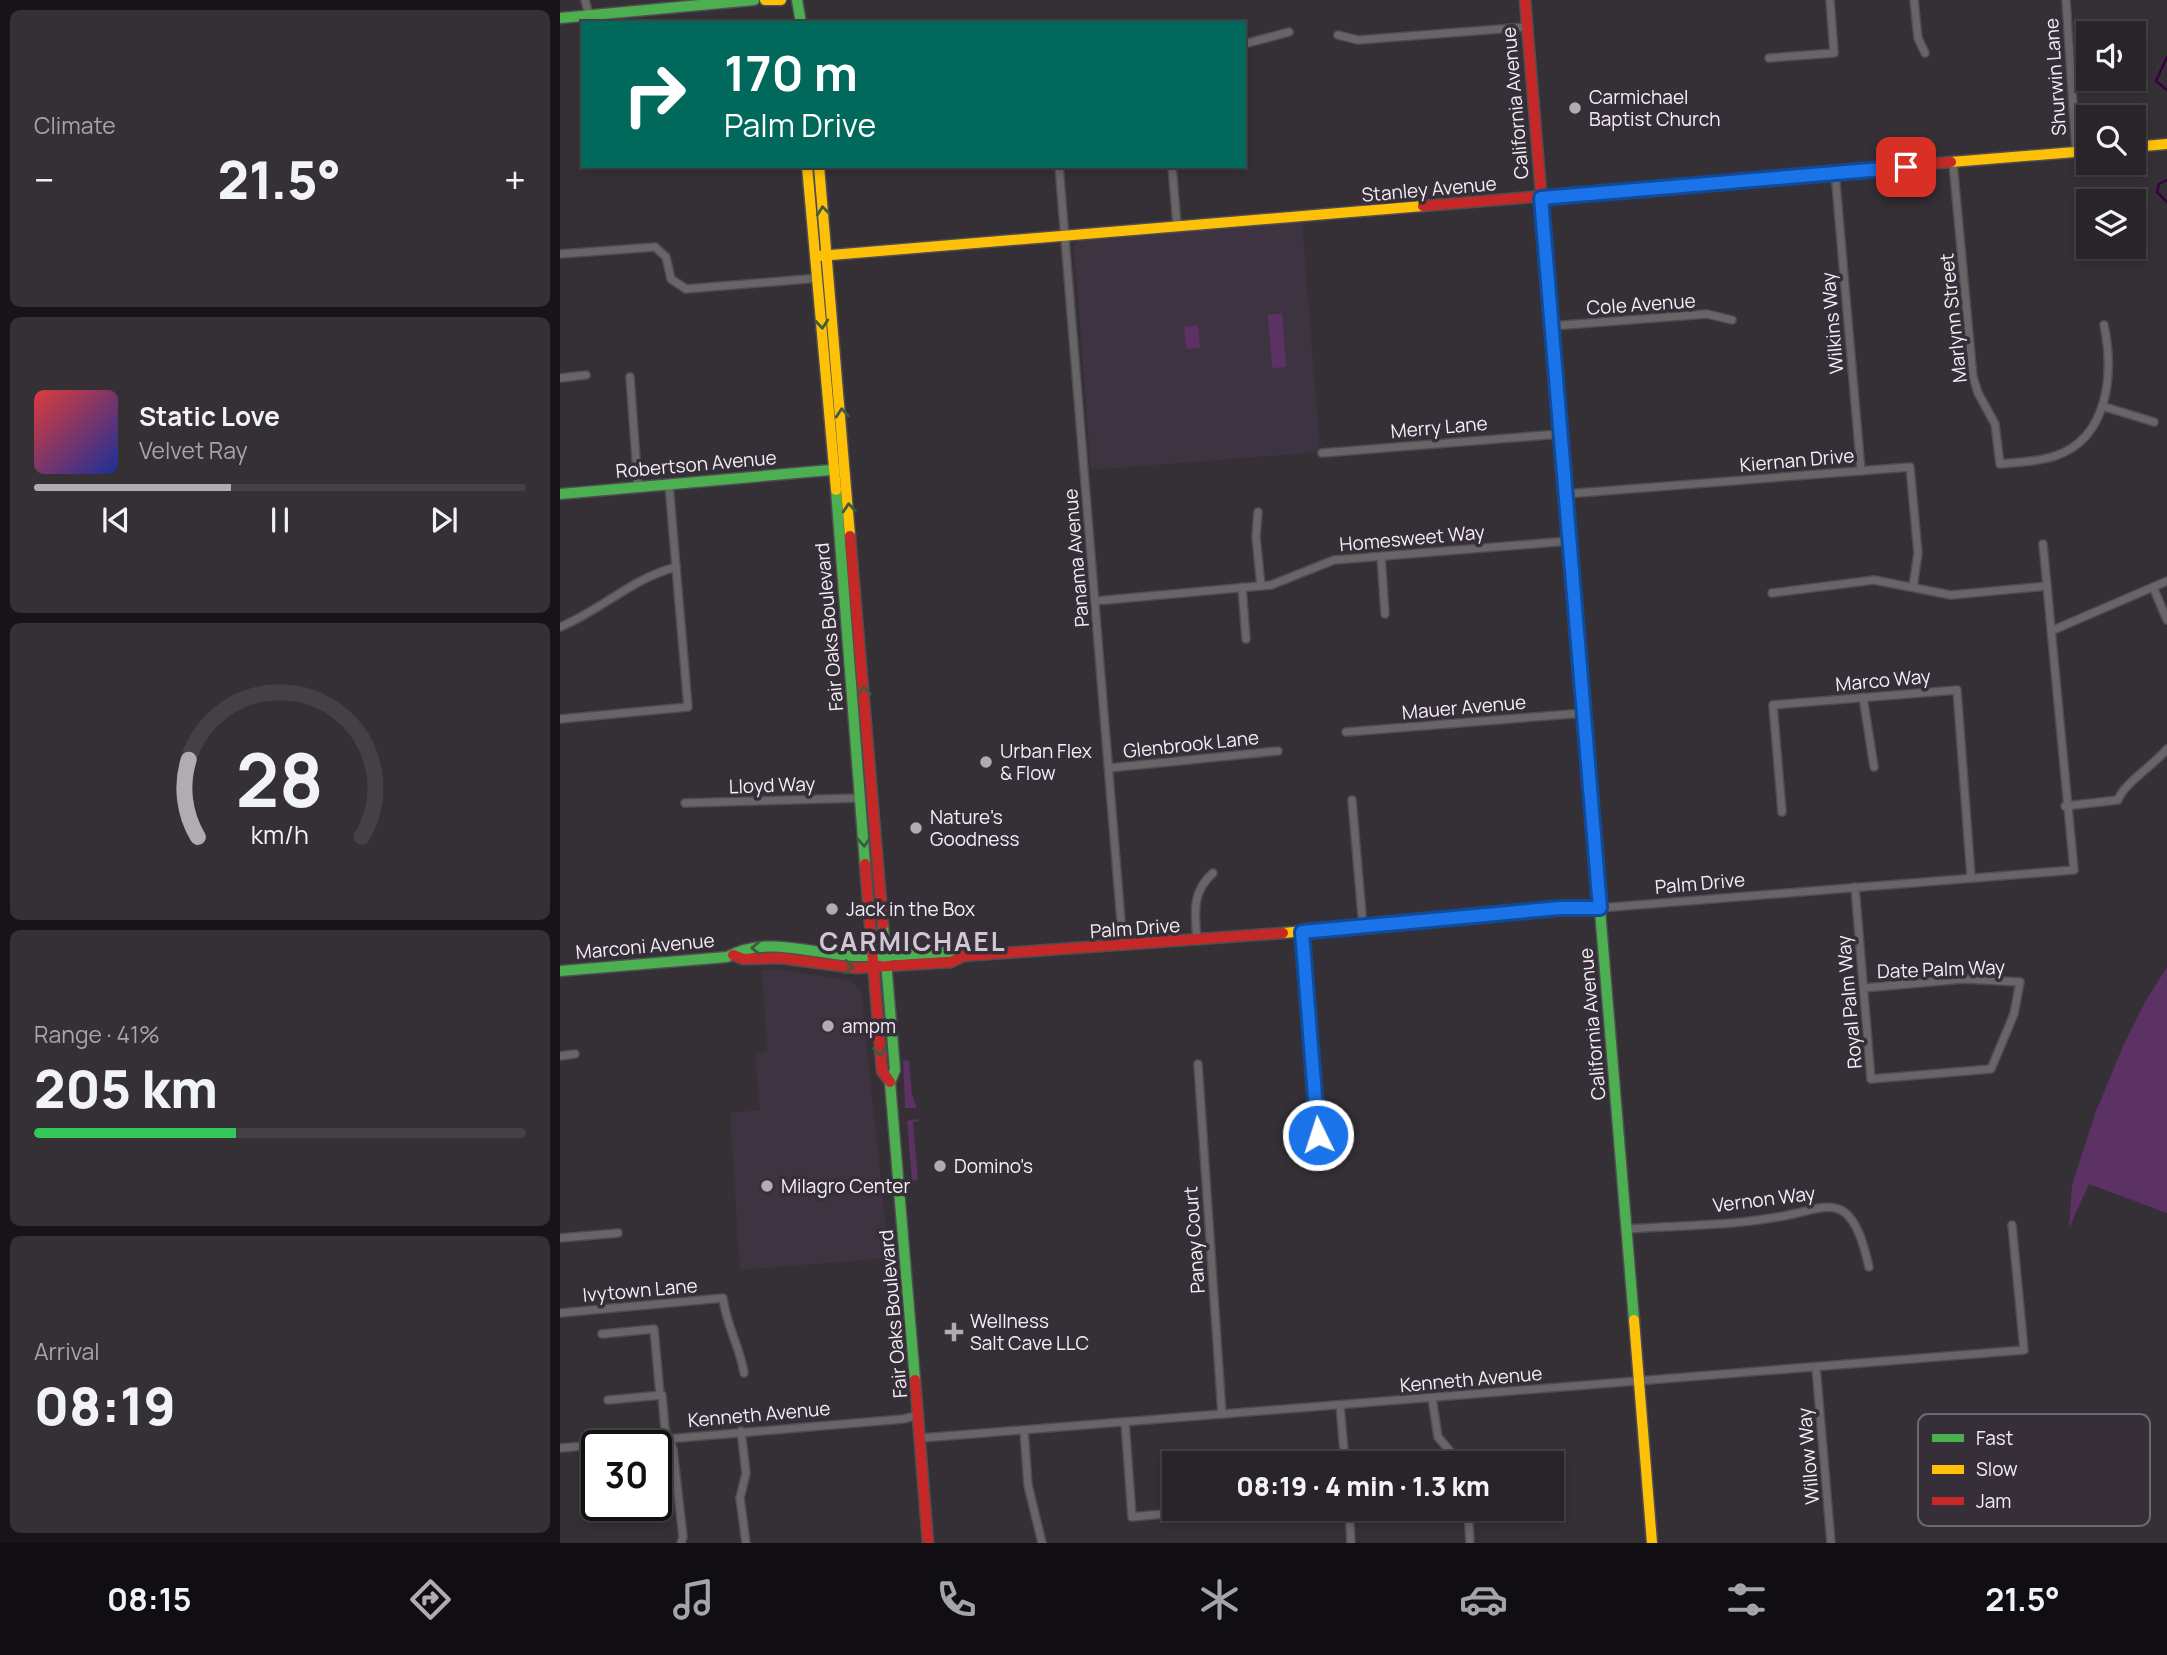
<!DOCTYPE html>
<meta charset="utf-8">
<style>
body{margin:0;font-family:Manrope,sans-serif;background:#343034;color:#f1f3f6;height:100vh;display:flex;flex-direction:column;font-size:26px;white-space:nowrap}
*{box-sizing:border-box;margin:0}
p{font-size:23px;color:#a5a4a8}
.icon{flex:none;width:38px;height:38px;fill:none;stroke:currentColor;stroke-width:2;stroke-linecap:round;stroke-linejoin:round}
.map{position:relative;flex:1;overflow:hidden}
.drawer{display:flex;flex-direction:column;gap:10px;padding:10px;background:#161416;width:560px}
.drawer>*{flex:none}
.banner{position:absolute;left:21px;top:21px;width:665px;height:147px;border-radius:0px;box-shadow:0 4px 10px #0003,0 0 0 2px #444145;background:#00695c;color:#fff;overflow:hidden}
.controls{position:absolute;left:1516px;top:21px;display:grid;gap:14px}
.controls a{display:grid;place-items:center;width:70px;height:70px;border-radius:0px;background:#282428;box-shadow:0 4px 10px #0003,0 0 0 2px #444145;font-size:35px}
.speed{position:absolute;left:21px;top:1430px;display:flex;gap:14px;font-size:35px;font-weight:700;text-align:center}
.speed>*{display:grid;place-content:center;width:91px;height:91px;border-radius:50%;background:#282428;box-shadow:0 4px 10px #0003,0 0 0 2px #444145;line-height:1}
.speed .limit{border:4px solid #111;border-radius:10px;background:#fff;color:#111}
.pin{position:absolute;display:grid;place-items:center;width:60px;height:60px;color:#fff;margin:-30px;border-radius:14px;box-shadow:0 4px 10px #0006}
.me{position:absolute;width:77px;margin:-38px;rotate:356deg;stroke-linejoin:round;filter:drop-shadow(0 0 5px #0008)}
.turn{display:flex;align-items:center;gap:24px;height:147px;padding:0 28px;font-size:32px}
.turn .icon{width:91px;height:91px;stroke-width:2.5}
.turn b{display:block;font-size:49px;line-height:60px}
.big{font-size:52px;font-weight:800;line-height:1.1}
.drawer .card{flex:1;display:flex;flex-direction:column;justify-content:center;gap:10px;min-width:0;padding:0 24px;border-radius:10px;background:#343034}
.drawer .dial{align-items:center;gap:0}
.dial svg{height:182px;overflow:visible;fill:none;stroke:#444145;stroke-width:7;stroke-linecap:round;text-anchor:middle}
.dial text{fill:#f1f3f6;stroke:none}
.song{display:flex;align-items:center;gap:21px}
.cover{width:84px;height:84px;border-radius:10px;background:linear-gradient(135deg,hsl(0 70% 55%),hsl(230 70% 35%))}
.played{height:7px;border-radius:4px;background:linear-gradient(90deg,#b2acb2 40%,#444145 40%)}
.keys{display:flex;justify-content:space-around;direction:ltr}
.heat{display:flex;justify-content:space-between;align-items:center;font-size:38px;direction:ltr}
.charge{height:10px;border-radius:5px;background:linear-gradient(90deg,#34c759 41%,#444145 0)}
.trip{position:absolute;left:602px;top:1451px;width:402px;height:70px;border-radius:0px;background:#282428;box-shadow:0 4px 10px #0003,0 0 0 2px #444145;font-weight:800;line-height:70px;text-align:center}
.tab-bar{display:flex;height:112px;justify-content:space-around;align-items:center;background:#100e10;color:#a5a4a8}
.tab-bar .icon{width:49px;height:49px}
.tab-bar .selected{color:#b2acb2}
.tab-bar b{font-size:32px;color:#f1f3f6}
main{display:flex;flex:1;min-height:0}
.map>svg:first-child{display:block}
.built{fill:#3e3340}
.green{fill:#5c3163}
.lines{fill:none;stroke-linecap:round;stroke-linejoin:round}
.stream{stroke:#33043b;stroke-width:2.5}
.street-casing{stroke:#504d51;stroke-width:10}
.fast-casing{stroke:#504d51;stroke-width:13}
.slow-casing{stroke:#504d51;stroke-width:13}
.jam-casing{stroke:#504d51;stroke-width:13}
.street{stroke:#686569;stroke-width:7}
.fast{stroke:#4caf50;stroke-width:10}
.slow{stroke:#ffc107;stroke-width:10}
.jam{stroke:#c62828;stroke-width:10}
.oneway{stroke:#3e5b40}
.route-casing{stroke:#114b97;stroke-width:18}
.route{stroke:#1a73e8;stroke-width:12}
.poi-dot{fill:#b2acb2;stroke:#362e38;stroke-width:2.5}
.labels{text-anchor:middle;stroke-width:7;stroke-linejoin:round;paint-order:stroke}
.street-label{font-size:19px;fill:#f5eff5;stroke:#362e38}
.poi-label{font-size:19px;fill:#f5eff5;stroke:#362e38;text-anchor:start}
.district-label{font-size:26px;font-weight:bold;letter-spacing:2px;fill:#d1c7d2;stroke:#362e38}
.key{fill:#362e38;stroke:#6f6871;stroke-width:2}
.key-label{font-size:19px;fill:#f5eff5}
</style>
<main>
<section class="drawer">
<div class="card"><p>Climate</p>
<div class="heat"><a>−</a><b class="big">21.5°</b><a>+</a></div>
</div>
<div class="card">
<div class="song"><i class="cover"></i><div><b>Static Love</b><p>Velvet Ray</p></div></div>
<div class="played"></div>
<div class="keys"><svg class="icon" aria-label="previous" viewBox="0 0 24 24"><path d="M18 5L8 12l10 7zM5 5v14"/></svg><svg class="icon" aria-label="pause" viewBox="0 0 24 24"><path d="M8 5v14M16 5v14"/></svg><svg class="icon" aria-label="next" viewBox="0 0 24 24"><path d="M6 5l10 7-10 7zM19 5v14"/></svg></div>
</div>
<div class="card dial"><svg viewBox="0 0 100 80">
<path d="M14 69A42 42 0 1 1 86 69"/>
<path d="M14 69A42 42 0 0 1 10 35" stroke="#b2acb2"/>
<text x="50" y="56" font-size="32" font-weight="700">28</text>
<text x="50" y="72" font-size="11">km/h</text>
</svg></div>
<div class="card"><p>Range · 41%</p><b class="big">205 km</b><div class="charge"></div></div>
<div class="card"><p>Arrival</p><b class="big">08:19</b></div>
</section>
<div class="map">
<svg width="1607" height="1543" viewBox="0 0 1607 1543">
<rect width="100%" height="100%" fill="#353036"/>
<g class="built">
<polygon points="742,222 760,452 531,470 514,244 520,240"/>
<polygon points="216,969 292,981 301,992 329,1258 180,1270 170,1113 200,1110 195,1053 207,1051 202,970"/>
</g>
<g class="green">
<polygon points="722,313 726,367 712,368 708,315"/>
<polygon points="638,325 640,348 626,349 624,327"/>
<polygon points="1607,967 1607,1213 1529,1184 1509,1228 1512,1185 1535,1114 1563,1046 1586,1000"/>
<polygon points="343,1060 349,1061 352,1095 357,1108 345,1108"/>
<polygon points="358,1119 360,1121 353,1122 358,1180 352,1181 347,1121"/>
</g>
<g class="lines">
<g class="stream">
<polyline points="1607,57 1596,81 1607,90"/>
<polyline points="1607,180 1599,184 1597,192 1607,202"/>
</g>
<g class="street-casing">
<g id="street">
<polyline points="25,0 29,15"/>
<polyline points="1354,0 1358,38 1365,53"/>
<polyline points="1506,0 1516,151"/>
<polyline points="778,35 798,40 967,27"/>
<polyline points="684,44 729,32"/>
<polyline points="1209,58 1274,53 1270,0"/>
<path d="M1393 163 1413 377 1418 393 1435 424 1440 464C1458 462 1478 462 1495 456 1549 438 1554 373 1544 325"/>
<polyline points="499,166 563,946"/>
<polyline points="612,166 617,225"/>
<polyline points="1275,172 1301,471"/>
<polyline points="0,254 95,247 106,257 111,279 126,289 259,278"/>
<polyline points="991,326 1147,314 1172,320"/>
<polyline points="70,377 78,487"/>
<polyline points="0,378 26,375"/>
<polyline points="1542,406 1594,422"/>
<polyline points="762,453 1000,434"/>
<polyline points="109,484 116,567"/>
<polyline points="1005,494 1350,467 1358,553 1353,587"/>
<polyline points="698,512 696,537 701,586"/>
<polyline points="821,556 825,614"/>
<polyline points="682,587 686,639"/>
<polyline points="1593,587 1607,620"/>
<polyline points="1212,593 1314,580 1391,595 1487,586"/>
<polyline points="535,601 711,585 774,560 1009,541"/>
<path d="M0 627C43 609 71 579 116 567L128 707 0 719"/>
<polyline points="1491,631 1607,581"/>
<polyline points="1303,697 1314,767"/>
<polyline points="786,732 1024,713"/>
<polyline points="549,768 718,751"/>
<polyline points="792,800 803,927"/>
<polyline points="125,803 300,798"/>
<path d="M1505 806 1558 800C1564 783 1593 766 1607 749"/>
<polyline points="1222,812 1213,705 1397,690 1411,877"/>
<polyline points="1295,887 1311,1079 1431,1069 1454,1014 1460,982 1403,979 1304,988"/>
<polyline points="1040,908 1514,870 1483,544"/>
<polyline points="742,932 760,1158 782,1153 778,1141 758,1135"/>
<path d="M637 941C635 914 631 892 653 873"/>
<polyline points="0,1056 15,1054"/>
<polyline points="638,1064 662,1414"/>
<path d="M1066 1229C1121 1225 1180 1226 1233 1214 1249 1211 1265 1203 1281 1210 1298 1219 1305 1250 1309 1267"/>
<polyline points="0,1238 58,1233"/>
<path d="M0 1313 163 1298C166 1325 180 1347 184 1373"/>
<polyline points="42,1334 94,1329 100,1395"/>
<polyline points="1256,1367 1271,1543"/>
<polyline points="872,1398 878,1437 900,1463"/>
<polyline points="48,1400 102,1395 105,1429 113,1449 123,1537 121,1543"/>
<polyline points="780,1405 785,1463"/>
<polyline points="565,1422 572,1517 634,1511"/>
<polyline points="464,1430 468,1485 482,1543"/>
<polyline points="181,1431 186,1473 180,1498 186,1543"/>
<polyline points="361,1438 1464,1350 1452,1225"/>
<polyline points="0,1448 343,1419 359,1415"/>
<polyline points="789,1508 791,1543"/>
<polyline points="908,1508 910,1543"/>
</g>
</g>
<g class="fast-casing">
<g id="fast">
<polyline points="237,0 241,23"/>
<polyline points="0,18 194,0"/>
<polyline points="276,490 305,864"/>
<polyline points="0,494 282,469"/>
<polyline points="1029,778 1074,1320"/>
<polyline points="323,925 335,1070 330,1082 355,1380"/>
<path d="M0 971 167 957C205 935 252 954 294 956 326 957 359 953 391 952L403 956"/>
</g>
</g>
<g class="slow-casing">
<g id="slow">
<polyline points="205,0 221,0"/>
<polyline points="1573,147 1607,144"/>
<polyline points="1391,162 1528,151"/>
<polyline points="247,166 276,490"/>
<polyline points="259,166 290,536"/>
<polyline points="259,256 863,206"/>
<polyline points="990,301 1029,778"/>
<polyline points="723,933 1000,908 1040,908"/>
<polyline points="1074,1320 1092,1543"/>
</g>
</g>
<g class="jam-casing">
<g id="jam">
<polyline points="965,0 990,301"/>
<polyline points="863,206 1391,162"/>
<polyline points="290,536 323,925"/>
<polyline points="305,864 322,1071 330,1082"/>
<polyline points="173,955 183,959 221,958 296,968 391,962 403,956 723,933"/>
<polyline points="355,1380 368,1543"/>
</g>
</g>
<use href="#street" class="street"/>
<use href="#fast" class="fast"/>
<use href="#slow" class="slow"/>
<use href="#jam" class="jam"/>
</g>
<defs><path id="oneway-chevron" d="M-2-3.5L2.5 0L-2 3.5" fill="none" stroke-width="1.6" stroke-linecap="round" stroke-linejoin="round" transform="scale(1.75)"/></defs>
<g class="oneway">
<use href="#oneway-chevron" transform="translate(263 211) rotate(-96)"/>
<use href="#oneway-chevron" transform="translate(262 324) rotate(85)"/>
<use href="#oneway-chevron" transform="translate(282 413) rotate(-95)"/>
<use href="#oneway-chevron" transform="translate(289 508) rotate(-94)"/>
<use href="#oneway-chevron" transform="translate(304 691) rotate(-94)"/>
<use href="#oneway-chevron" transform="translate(304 842) rotate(86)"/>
<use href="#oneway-chevron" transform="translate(196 948) rotate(178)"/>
<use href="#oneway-chevron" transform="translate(289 967) rotate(5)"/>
<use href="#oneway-chevron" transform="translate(320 1051) rotate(84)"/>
</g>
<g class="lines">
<g class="route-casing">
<polyline id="route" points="758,1135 742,932 1000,908 1040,908 981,198 1346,167"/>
</g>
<use href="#route" class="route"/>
</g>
<g class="poi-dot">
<circle cx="1015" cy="108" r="7"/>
<circle cx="426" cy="762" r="7"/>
<circle cx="356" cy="828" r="7"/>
<circle cx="272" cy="909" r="7"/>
<circle cx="268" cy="1026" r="7"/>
<circle cx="380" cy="1166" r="7"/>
<circle cx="207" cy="1186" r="7"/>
<path d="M390.5 1321.5h7v7h7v7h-7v7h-7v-7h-7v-7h7z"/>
</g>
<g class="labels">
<g class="street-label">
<text transform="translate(1495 77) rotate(-94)" y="7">Shurwin Lane</text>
<text transform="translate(955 103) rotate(-95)" y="7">California Avenue</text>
<text transform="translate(869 189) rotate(-5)" y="7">Stanley Avenue</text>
<text transform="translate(1081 304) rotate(-4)" y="7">Cole Avenue</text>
<text transform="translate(1393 318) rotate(-96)" y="7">Marlynn Street</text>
<text transform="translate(1272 323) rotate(-95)" y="7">Wilkins Way</text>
<text transform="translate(879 427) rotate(-5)" y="7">Merry Lane</text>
<text transform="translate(1237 460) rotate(-5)" y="7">Kiernan Drive</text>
<text transform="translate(136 464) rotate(-5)" y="7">Robertson Avenue</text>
<text transform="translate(852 538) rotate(-5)" y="7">Homesweet Way</text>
<text transform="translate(516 558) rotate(-95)" y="7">Panama Avenue</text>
<text transform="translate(269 627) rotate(-95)" y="7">Fair Oaks Boulevard</text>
<text transform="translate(1323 680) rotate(-5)" y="7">Marco Way</text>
<text transform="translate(904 707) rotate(-5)" y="7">Mauer Avenue</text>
<text transform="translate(631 744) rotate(-6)" y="7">Glenbrook Lane</text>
<text transform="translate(212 785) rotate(-2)" y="7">Lloyd Way</text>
<text transform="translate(1140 883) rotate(-5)" y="7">Palm Drive</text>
<text transform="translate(575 928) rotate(-4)" y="7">Palm Drive</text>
<text transform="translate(85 946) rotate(-5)" y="7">Marconi Avenue</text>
<text transform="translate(1381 969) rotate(-2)" y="7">Date Palm Way</text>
<text transform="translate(1289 1002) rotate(-95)" y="7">Royal Palm Way</text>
<text transform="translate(1032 1024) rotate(-95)" y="7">California Avenue</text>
<text transform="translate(1204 1199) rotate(-7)" y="7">Vernon Way</text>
<text transform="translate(634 1240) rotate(-94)" y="7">Panay Court</text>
<text transform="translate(80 1290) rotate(-5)" y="7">Ivytown Lane</text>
<text transform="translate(333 1314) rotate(-95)" y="7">Fair Oaks Boulevard</text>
<text transform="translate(911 1379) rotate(-5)" y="7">Kenneth Avenue</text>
<text transform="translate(199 1414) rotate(-5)" y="7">Kenneth Avenue</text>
<text transform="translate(1248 1456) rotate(-95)" y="7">Willow Way</text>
</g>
<g class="poi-label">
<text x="1029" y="104">Carmichael<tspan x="1029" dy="22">Baptist Church</tspan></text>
<text x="440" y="758">Urban Flex<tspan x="440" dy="22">&amp; Flow</tspan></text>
<text x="370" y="824">Nature's<tspan x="370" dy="22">Goodness</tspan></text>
<text x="286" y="916">Jack in the Box</text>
<text x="282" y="1033">ampm</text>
<text x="394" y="1173">Domino's</text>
<text x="221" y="1193">Milagro Center</text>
<text x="410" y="1328">Wellness<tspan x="410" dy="22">Salt Cave LLC</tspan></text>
</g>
<g class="district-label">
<text x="353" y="951">CARMICHAEL</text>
</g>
</g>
<rect x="1358" y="1414" width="232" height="112" rx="10" class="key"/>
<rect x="1372" y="1434" width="32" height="8" fill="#4caf50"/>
<rect x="1372" y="1465" width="32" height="9" fill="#ffc107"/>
<rect x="1372" y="1497" width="32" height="8" fill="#c62828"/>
<g class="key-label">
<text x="1416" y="1445">Fast</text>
<text x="1416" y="1476">Slow</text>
<text x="1416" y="1508">Jam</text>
</g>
</svg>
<div class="controls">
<a><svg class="icon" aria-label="sound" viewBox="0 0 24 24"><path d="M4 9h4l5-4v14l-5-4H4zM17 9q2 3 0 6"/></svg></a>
<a><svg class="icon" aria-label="search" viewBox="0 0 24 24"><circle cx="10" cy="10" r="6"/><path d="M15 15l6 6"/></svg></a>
<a><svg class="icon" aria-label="layers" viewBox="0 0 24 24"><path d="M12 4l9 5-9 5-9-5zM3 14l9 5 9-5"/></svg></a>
</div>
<div class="speed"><div class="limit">30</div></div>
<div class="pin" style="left:1346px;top:167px;background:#d93025"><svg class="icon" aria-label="arrive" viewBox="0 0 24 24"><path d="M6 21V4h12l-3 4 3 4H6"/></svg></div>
<svg class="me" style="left:758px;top:1135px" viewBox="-20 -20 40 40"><circle r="17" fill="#1a73e8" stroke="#fff" stroke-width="3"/><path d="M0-11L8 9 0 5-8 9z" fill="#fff"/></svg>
<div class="trip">08:19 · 4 min · 1.3 km</div>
<div class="banner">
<div class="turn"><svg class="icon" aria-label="right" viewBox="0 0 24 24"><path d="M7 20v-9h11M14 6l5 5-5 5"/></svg><div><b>170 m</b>Palm Drive</div></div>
</div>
</div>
</main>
<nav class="tab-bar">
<b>08:15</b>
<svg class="icon selected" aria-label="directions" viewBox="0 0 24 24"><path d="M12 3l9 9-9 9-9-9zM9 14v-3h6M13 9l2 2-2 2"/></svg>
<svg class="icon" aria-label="music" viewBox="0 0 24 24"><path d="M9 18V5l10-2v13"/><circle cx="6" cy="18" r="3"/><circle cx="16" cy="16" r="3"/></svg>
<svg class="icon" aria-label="phone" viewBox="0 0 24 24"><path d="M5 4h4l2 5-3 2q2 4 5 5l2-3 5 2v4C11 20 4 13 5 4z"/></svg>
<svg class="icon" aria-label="climate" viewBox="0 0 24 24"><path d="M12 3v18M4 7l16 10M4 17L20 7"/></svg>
<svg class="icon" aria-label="car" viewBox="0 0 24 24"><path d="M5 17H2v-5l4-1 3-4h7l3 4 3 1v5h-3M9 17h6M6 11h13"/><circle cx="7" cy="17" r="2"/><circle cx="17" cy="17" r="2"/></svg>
<svg class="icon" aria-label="filters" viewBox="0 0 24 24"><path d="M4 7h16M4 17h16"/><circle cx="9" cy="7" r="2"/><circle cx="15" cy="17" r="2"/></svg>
<b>21.5°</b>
</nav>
